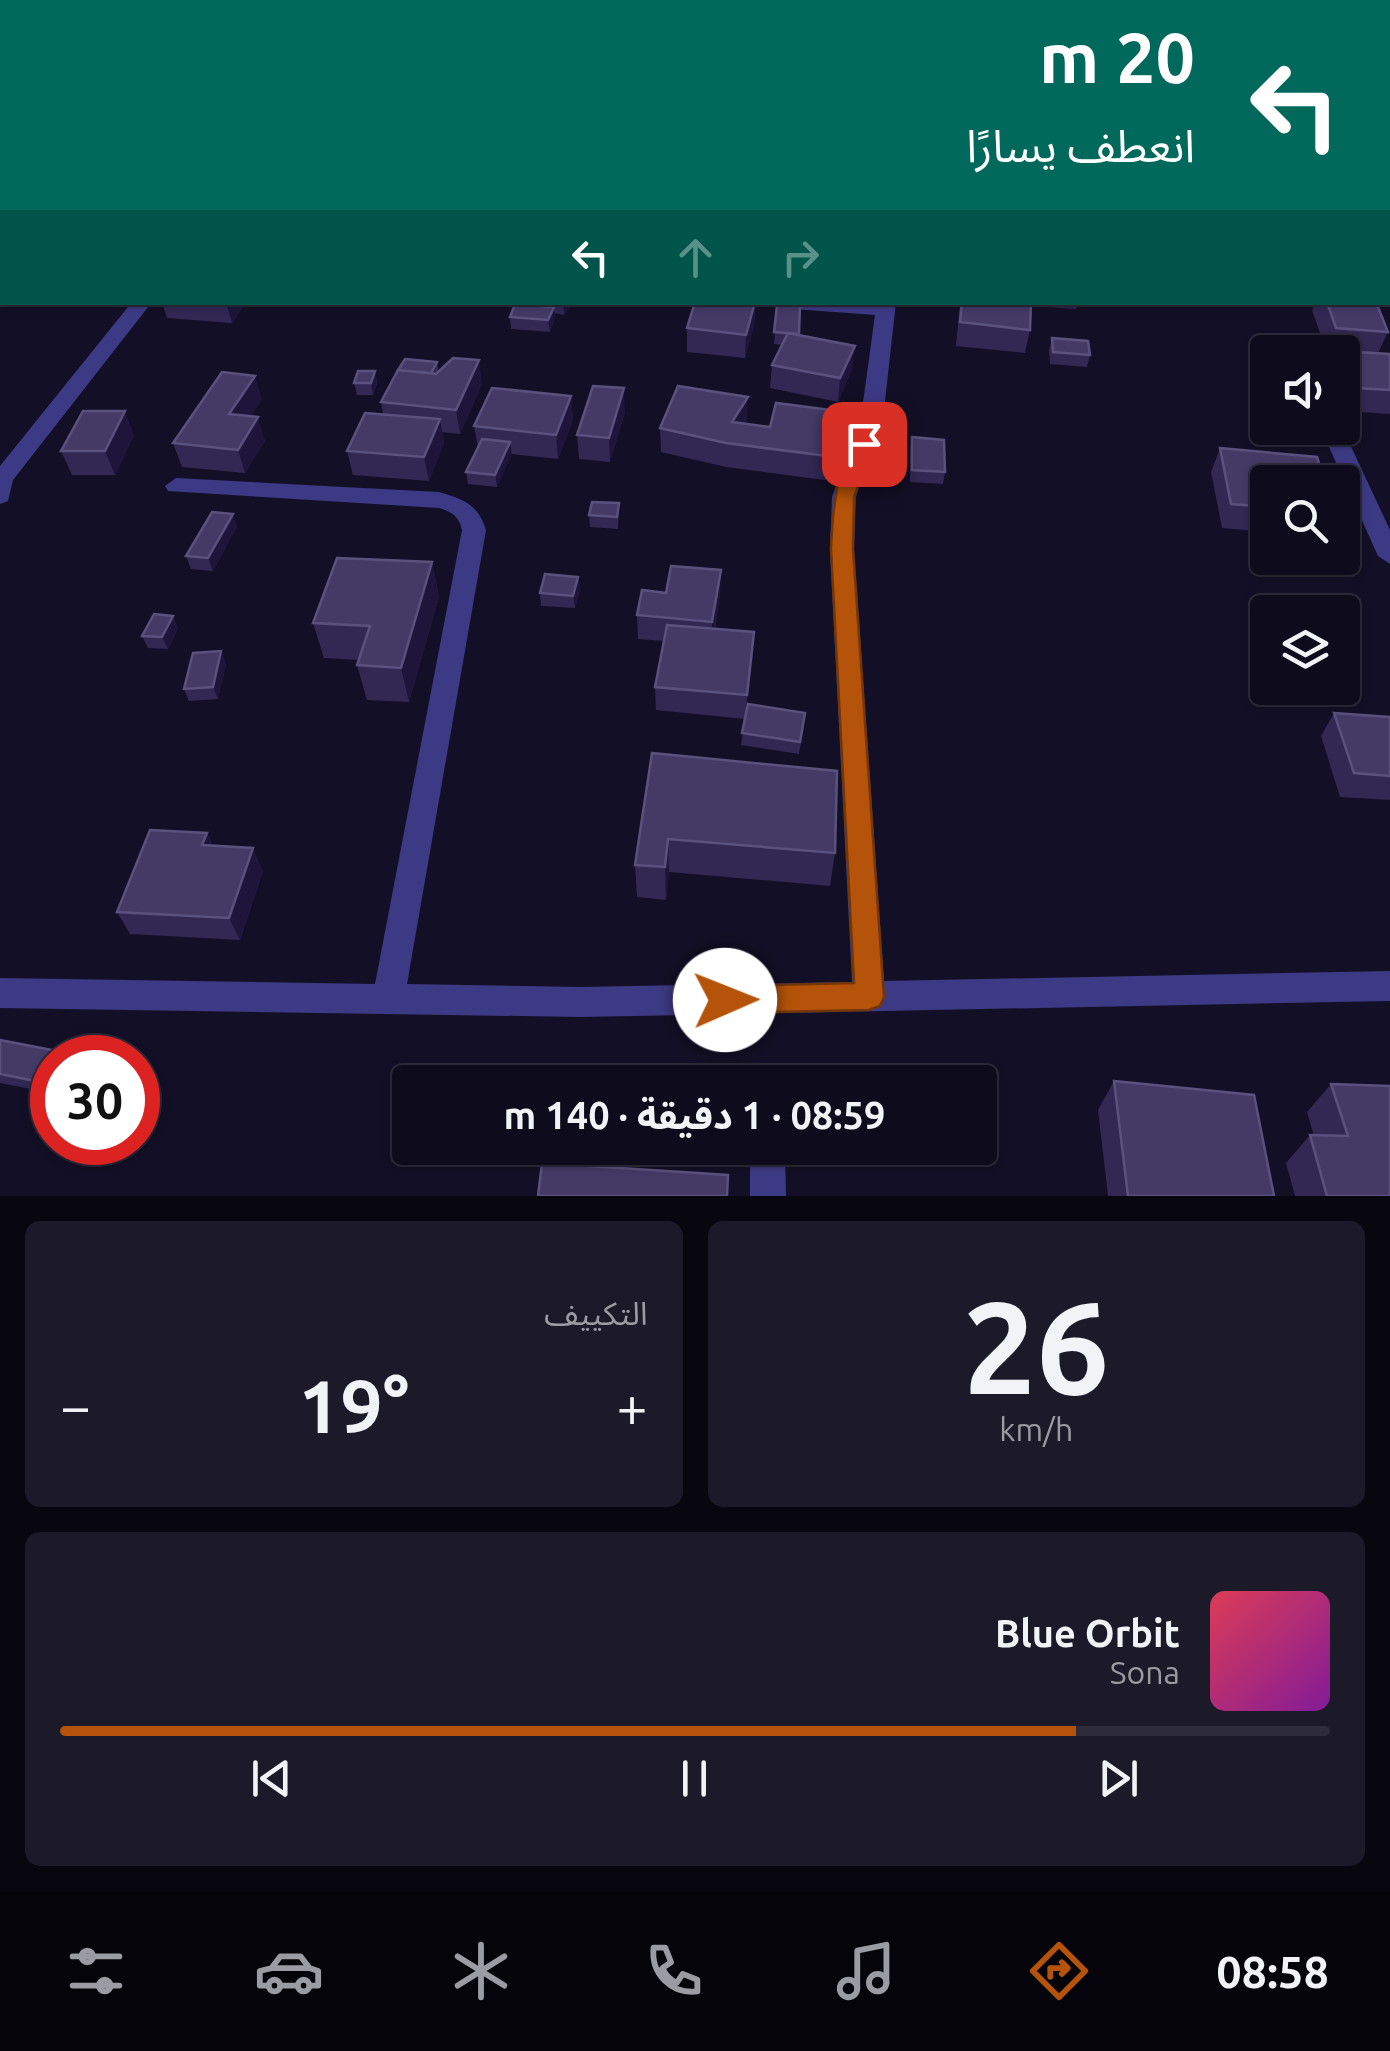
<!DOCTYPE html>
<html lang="ar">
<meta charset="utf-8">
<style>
body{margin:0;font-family:Ubuntu,"Noto Sans Arabic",sans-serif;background:#1c1929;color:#f1f3f6;direction:rtl;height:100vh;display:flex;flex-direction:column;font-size:38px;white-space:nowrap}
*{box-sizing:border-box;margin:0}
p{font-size:32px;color:#9b9ba3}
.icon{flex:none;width:55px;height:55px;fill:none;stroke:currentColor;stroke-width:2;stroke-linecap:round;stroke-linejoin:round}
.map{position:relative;height:1196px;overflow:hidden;direction:ltr}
.panel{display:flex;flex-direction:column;gap:25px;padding:25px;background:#08060f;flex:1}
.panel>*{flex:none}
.hud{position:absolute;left:0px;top:0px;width:1390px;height:305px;box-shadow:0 2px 8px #0004,0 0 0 2px #2e2b3b;direction:rtl;background:#00695c;color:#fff;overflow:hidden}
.controls{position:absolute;left:1250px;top:335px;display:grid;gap:20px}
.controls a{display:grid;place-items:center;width:110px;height:110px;border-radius:10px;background:#0e0b1c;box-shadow:0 2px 8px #0004,0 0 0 2px #2e2b3b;font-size:50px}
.speed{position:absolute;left:30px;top:1035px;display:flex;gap:20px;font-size:50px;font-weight:700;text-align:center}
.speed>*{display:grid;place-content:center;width:130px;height:130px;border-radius:50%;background:#0e0b1c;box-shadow:0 2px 8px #0004,0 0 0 2px #2e2b3b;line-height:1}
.speed .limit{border:15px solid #d22;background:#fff;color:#111}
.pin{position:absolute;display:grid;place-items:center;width:85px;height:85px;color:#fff;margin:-42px;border-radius:20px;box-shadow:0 5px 15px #0006}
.me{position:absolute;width:110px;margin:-55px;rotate:89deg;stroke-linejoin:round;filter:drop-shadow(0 0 8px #0008)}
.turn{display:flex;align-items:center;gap:35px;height:210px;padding:0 30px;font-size:45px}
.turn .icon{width:130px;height:130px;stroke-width:2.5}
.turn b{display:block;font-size:70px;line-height:85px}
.lanes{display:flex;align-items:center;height:95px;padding:0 30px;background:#0003;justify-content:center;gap:50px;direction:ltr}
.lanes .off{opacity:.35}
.big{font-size:75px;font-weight:700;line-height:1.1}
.panel .card{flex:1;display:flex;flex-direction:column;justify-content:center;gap:15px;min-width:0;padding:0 35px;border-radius:15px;background:#1c1929}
.panel .dial{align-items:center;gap:0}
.dial b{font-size:130px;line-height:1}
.song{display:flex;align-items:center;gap:30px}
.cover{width:120px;height:120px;border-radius:15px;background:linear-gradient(135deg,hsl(350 70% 55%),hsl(290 70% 35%))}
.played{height:10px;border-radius:5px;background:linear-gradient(90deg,#b45309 80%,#2e2b3b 80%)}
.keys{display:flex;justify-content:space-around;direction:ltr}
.heat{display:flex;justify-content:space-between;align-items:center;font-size:55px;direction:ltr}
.panel .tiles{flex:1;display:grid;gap:25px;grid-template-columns:1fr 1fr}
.card:last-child{grid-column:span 2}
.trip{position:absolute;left:392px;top:1065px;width:605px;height:100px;border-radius:10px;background:#0e0b1c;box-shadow:0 2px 8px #0004,0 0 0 2px #2e2b3b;font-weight:700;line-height:100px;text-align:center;direction:rtl}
.dock{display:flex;height:160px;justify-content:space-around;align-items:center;background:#06040b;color:#9b9ba3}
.dock .icon{width:70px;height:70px}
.dock .active{color:#b45309}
.dock b{font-size:45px;color:#f1f3f6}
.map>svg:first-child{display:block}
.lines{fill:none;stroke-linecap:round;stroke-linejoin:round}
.service{fill:#3d3a85;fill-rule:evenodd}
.minor{fill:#3d3a85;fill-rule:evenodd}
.wall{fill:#312854}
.shaded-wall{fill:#1d163a}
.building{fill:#433a66;stroke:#5a527e;stroke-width:2.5}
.route{fill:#b45309;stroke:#753606;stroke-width:2.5}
</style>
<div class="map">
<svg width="1390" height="1196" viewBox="0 0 1390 1196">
<rect width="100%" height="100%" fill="#130f26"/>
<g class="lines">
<rect class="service" x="0" y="12" width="2" height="6"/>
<g class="minor">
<polygon points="442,0 523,0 524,2 444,2"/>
<polygon points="1388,295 1390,307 1381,305 1379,302 1388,302"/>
<polygon points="132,302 152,302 13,480 8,501 0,504 0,466"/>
<path d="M771 302H896L884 410 856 497 854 549 884 981 1390 971V1001L581 1017 0 1008V978L375 984 462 530C459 516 452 512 439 508L168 491 165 486 176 478 439 492C463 499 478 504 486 530L407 984 581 987 852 982 830 549 832 497 862 410 875 315 780 308Z"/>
<polygon points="1336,431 1347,438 1390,530 1390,564 1378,556 1325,438"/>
<polygon points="750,1148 785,1148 786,1196 750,1196"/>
</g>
</g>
<g class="wall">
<polygon points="0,0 19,0 16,2 2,2 2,7 0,7"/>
<polygon points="1053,0 1069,0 1068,2 1053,2"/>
<polygon points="162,302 246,302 232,323 167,318"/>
<polygon points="536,302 572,302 564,315 554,313 555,319 550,332 511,329 510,317 537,306"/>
<polygon points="755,302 754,326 745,358 687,352 687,328"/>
<polygon points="960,302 1078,302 1076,309 1031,306 1030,330 1025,353 956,346"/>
<polygon points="1315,302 1376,302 1388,332 1378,353 1390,354 1390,414 1346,411 1342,402 1342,352 1303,352 1300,348 1305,336 1321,336 1312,310"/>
<polygon points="777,305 799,335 852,369 838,402 770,388 772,365 782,345 774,344"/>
<polygon points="1052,338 1090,355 1087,367 1050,364 1049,350"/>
<polygon points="437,362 439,372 482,384 460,434 442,432 444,443 429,481 353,475 347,451 383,414 381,402"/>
<polygon points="375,371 377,383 373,395 357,395 354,383"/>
<polygon points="571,396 573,420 558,459 511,454 497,487 468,484 466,472 478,448 474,426"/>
<polygon points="262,399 251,416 265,441 245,473 182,467 173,443"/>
<polygon points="625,412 610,462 579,459 577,435"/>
<polygon points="747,421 745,424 828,438 855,466 832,481 726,467 661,452 660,428"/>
<polygon points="134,435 115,475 72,475 61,451"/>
<polygon points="912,437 945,472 943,484 910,482 910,449"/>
<polygon points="1220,448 1268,482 1268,532 1222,528 1211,472"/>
<polygon points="619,503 618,529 590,527 589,515"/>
<polygon points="237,526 213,571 191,569 186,556"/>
<polygon points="432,562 439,597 409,702 367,700 357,665 359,660 324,658 313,623"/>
<polygon points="578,577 580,589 575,608 541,606 540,593"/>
<polygon points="666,593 720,594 715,629 754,632 747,709 804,725 799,754 741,745 745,719 656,710 655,687 664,641 638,639 637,615"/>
<polygon points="173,616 178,628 168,649 148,648 142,636"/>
<polygon points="221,651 226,664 218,699 189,701 184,689"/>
<polygon points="1334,713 1390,717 1390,800 1340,797 1321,736"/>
<polygon points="652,753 835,853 830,886 669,872 666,900 637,897 635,865"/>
<polygon points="207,833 213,846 263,871 240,940 130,934 117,912"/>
<polygon points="0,1040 52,1058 52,1093 0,1083"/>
<polygon points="1114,1081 1274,1196 1108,1196 1098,1110"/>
<polygon points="1331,1084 1390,1196 1295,1196 1286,1163 1310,1135 1314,1136 1307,1112"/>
</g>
<g class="shaded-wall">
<polygon points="0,37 2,43 2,61 0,64"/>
<polygon points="2,192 2,207 0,209 0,194"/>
<polygon points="226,302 246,302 232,323"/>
<polygon points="564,302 572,302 564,315 563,303"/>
<polygon points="755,302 754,326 745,358 746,335"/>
<polygon points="554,307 555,319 550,332 548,320"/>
<polygon points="855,346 852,369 838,402 840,378"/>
<polygon points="479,360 482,384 460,434 456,410"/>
<polygon points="375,371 377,383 373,395 371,383"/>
<polygon points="255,376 262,399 237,438 229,414"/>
<polygon points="624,388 625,412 610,462 609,438"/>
<polygon points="571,396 573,420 558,459 556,435"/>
<polygon points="748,397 747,421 733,444 732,422"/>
<polygon points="125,411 134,435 115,475 105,451"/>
<polygon points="258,417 265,441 245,473 238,450"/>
<polygon points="440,419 444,443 429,481 424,457"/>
<polygon points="510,442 512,455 497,487 495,475"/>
<polygon points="858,442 855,466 832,481 835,457"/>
<polygon points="233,514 237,526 213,571 208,558"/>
<polygon points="432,562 439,597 409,702 401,668"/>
<polygon points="721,570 720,594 712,646 712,622"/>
<polygon points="578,577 580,589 575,608 573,596"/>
<polygon points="173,616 178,628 168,649 162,637"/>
<polygon points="754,632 753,656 746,719 747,695"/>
<polygon points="221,651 226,664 218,699 213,687"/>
<polygon points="207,833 218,856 202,845"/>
<polygon points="668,839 669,872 666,900 665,867"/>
<polygon points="253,848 263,871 240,940 229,918"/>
<polygon points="52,1070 52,1092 45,1083"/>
</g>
<g class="building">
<rect x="1388" y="145" width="2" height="15"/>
<rect x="1388" y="254" width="2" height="17"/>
<polygon points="695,302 755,302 746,335 687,328"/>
<polygon points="962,302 1031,302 1030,330 960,322"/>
<polygon points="1327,302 1376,302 1388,332 1336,328"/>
<polygon points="515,304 554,307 548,320 510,317"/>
<polygon points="777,305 800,306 799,334 774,332"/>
<polygon points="788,333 855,346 840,378 772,365"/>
<polygon points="1305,336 1326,336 1331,345 1310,345"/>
<polygon points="1052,338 1088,341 1090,355 1053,352"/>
<polygon points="1342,351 1390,354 1390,390 1357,388"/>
<polygon points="453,358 479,360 456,410 381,402 398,370 436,374"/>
<polygon points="405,359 437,362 431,373 398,370"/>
<polygon points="358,371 375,371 371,383 354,383"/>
<polygon points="222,372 255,376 229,414 258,417 238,450 173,443"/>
<polygon points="593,386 624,388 609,438 577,435"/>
<polygon points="678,386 748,397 732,422 770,427 776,403 831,410 826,438 858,442 835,457 726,443 660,428"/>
<polygon points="492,388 571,396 556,435 474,426"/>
<polygon points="83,411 125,411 105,451 61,451"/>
<polygon points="365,413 440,419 424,457 347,451"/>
<polygon points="912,437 944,440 945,472 912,470"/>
<polygon points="482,439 510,442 495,475 466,472"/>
<polygon points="1220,448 1317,457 1325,482 1268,482 1268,507 1231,504"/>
<polygon points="592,502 619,503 617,517 589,515"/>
<polygon points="212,512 233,514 208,558 186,556"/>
<polygon points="337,558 432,562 401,668 357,665 370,626 313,623"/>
<polygon points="671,566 721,570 712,622 637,615 642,590 666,593"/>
<polygon points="545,574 578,577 573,596 540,593"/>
<polygon points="154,614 173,616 162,637 142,636"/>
<polygon points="667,625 754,632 747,695 655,687"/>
<polygon points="221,651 213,687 184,689 193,653"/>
<polygon points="748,704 805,713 800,742 742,733"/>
<polygon points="1334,713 1390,717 1390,776 1354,773"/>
<polygon points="652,753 837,771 835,853 668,839 665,867 635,865"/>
<polygon points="150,830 207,833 202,845 253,848 229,918 117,912"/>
<polygon points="0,1040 62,1052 59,1058 52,1058 52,1070 45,1083 0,1074"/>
<polygon points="1114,1081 1254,1095 1274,1196 1128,1196"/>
<polygon points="1331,1084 1390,1086 1390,1196 1327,1196 1310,1135 1348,1136"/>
<polygon points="542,1163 728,1175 727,1196 538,1196"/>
</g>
<path class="route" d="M864 437 874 444 854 497 853 549 884 997 880 1006 869 1010 725 1013 715 1009 710 1000 715 990 725 986 854 983 831 549C832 523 836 447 864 437Z"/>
</svg>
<div class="controls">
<a><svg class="icon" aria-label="sound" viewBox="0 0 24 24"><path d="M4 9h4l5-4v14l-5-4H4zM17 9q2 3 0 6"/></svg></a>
<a><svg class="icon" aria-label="search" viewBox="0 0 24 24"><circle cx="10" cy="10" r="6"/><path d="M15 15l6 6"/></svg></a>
<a><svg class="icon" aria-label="layers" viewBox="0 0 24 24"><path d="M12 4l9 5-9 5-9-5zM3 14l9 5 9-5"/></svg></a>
</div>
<div class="speed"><div class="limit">30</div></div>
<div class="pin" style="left:864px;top:444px;background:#d93025"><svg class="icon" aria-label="arrive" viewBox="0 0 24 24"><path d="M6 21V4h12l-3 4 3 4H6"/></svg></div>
<svg class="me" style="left:725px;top:1000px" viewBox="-20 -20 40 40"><circle r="19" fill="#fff"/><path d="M0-13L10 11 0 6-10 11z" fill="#b45309"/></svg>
<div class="trip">08:59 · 1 دقيقة · 140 m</div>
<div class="hud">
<div class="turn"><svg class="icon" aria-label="left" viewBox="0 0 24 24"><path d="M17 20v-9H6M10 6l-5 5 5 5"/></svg><div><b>20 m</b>انعطف يسارًا</div></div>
<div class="lanes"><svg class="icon" aria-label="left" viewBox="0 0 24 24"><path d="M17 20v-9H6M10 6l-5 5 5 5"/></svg><svg class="icon off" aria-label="ahead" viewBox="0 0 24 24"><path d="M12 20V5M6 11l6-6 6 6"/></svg><svg class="icon off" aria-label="right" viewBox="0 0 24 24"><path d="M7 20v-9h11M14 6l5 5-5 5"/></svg></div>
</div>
</div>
<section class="panel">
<div class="tiles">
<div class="card dial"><b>26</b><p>km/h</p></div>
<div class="card"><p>التكييف</p>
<div class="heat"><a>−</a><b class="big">19°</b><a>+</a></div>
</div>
<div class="card">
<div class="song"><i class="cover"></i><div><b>Blue Orbit</b><p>Sona</p></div></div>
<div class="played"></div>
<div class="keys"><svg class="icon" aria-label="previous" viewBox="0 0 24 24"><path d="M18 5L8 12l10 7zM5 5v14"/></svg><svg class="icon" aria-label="pause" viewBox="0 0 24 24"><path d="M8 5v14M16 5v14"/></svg><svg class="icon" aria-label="next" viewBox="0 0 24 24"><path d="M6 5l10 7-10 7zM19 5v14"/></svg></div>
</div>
</div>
</section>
<nav class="dock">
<b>08:58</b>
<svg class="icon active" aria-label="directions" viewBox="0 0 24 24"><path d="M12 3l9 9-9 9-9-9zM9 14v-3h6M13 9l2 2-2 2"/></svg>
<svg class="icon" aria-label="music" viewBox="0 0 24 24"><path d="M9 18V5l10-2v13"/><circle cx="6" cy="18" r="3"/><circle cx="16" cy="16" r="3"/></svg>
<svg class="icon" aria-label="phone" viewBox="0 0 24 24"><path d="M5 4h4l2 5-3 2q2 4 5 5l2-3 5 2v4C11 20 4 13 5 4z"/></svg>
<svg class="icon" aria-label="climate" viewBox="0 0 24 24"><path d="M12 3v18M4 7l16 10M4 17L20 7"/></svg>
<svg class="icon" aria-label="car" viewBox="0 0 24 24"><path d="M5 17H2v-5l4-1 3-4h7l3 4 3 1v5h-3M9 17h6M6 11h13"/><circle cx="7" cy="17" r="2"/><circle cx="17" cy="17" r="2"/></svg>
<svg class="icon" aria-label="filters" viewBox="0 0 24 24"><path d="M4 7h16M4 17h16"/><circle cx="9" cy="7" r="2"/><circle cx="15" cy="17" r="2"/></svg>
</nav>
